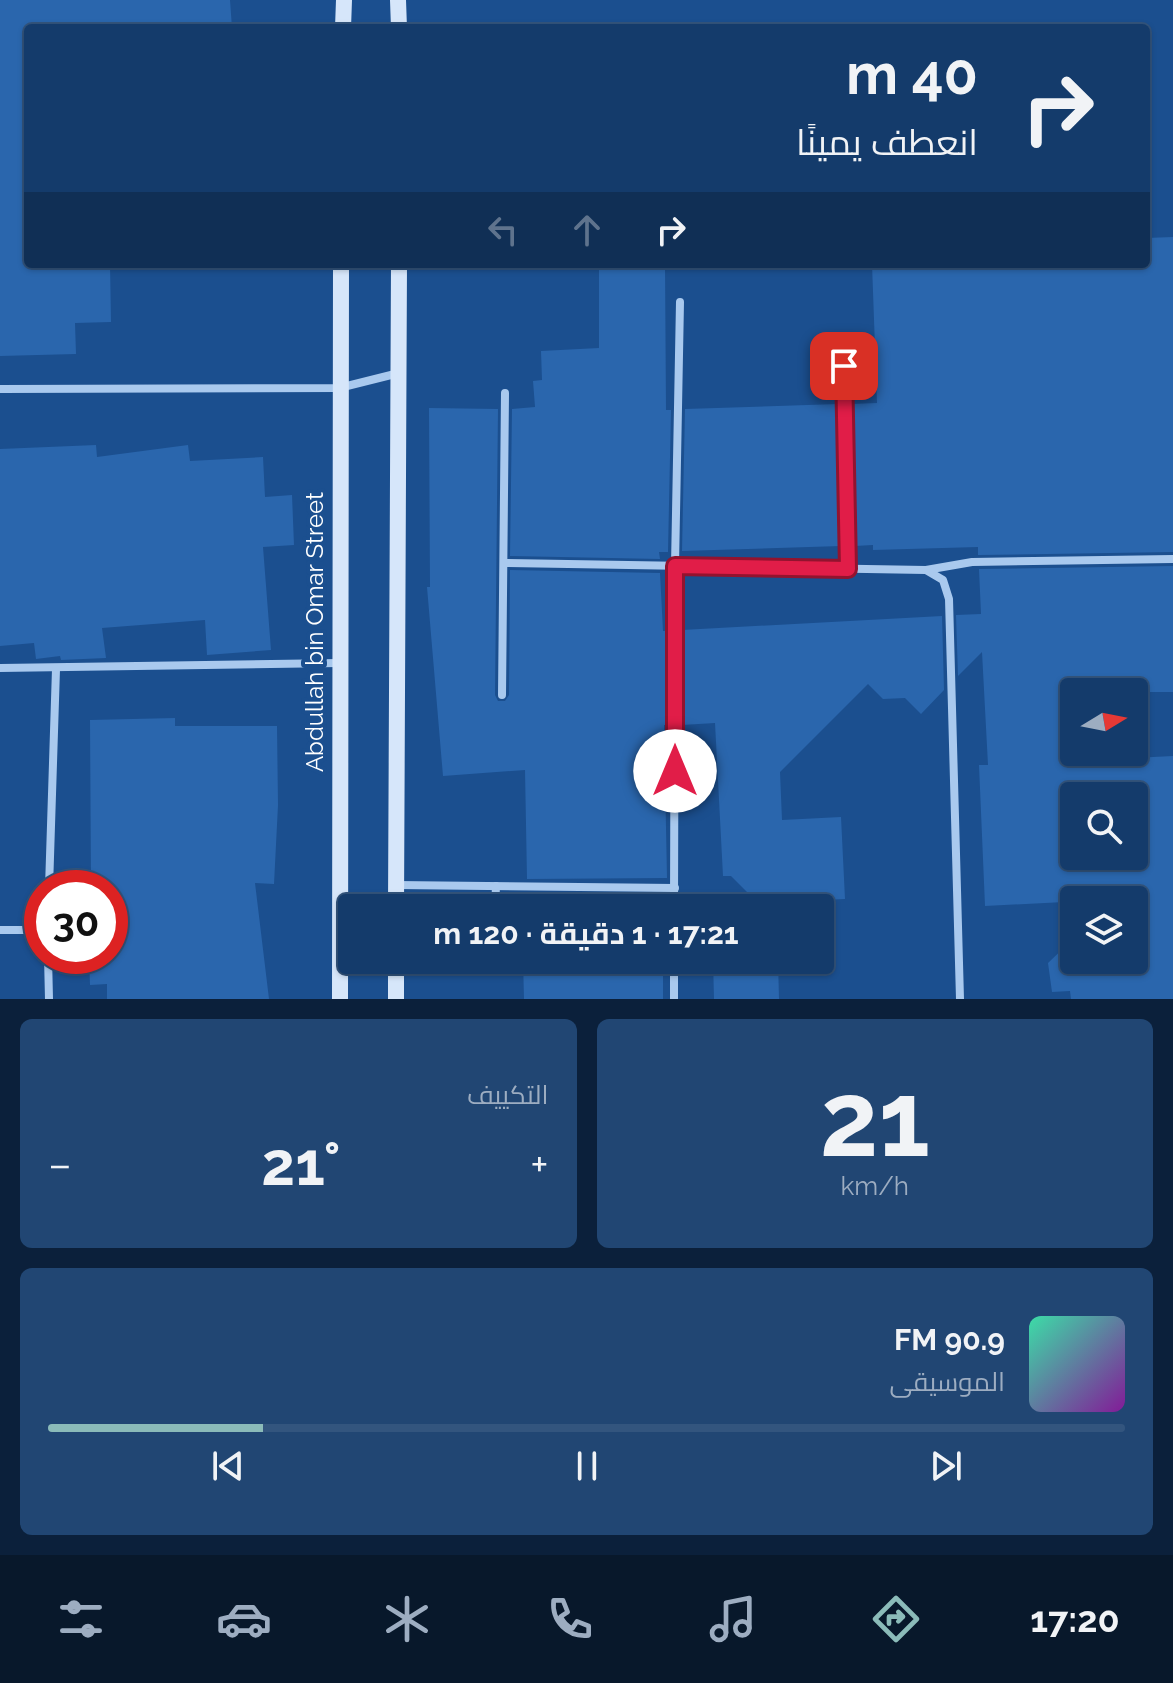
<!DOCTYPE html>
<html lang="ar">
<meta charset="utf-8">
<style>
body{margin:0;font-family:Raleway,Cairo,sans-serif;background:#214673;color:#f1f3f6;direction:rtl;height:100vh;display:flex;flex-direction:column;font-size:30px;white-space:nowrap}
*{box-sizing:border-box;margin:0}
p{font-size:26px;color:#9dadc1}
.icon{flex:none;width:44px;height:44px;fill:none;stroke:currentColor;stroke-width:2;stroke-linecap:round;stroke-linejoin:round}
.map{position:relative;height:999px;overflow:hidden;direction:ltr}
.sheet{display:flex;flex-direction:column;gap:20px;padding:20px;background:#0b203b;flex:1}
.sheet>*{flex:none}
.guide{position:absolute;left:24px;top:24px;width:1126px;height:244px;border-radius:8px;box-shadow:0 2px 6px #0004,0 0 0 2px #33557e;direction:rtl;background:#143b6b;color:#f1f3f6;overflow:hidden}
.needle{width:52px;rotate:80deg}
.fabs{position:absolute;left:1060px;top:678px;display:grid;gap:16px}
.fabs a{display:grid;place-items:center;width:88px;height:88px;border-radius:8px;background:#143b6b;box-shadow:0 2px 6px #0004,0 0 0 2px #33557e;font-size:40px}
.speed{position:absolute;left:24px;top:870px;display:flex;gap:16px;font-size:40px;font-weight:700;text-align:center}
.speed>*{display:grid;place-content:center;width:104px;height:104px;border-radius:50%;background:#143b6b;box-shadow:0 2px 6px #0004,0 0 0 2px #33557e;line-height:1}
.speed .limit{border:12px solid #d22;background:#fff;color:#111}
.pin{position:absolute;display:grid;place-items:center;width:68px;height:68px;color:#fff;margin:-34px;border-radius:16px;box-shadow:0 4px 12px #0006}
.me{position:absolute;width:88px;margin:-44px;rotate:0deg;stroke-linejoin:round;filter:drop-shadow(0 0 6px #0008)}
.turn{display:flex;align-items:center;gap:28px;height:168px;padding:0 40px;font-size:36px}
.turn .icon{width:104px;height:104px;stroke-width:2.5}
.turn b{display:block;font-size:56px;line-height:68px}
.lanes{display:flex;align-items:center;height:76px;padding:0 40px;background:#0003;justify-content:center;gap:40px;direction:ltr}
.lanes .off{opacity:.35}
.big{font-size:60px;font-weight:700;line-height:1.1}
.sheet .card{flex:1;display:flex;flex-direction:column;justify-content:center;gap:12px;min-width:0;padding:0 28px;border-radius:12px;background:#214673}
.sheet .dial{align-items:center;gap:0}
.dial b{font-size:104px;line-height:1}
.song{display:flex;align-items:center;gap:24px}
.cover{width:96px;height:96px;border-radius:12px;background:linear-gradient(135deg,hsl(160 70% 55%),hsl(290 70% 35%))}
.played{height:8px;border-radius:4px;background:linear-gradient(90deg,#8bbbb9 20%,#33557e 20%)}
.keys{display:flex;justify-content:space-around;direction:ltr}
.heat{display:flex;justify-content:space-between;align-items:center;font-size:44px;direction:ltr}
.sheet .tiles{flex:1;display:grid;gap:20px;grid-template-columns:1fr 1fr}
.card:last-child{grid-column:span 2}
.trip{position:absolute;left:338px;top:894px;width:496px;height:80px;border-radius:8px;background:#143b6b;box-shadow:0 2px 6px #0004,0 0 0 2px #33557e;font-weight:700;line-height:80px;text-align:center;direction:rtl}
.tabs{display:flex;height:128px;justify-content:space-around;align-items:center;background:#08182b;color:#9dadc1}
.tabs .icon{width:56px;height:56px}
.tabs .selected{color:#8bbbb9}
.tabs b{font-size:36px;color:#f1f3f6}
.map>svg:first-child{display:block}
.building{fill:#2a66ad;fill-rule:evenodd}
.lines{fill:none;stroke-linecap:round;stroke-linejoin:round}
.street{stroke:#a9c9ee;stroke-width:8}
.secondary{stroke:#d6e6fa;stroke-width:16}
.route-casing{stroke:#92132f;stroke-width:20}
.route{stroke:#e11d48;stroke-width:14}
.labels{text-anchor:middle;stroke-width:8;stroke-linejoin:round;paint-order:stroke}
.street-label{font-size:24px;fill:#fff;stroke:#1b4f8f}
</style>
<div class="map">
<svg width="1173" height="999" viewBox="0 0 1173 999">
<rect width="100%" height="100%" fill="#1b4f8f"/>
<g class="building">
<polygon points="0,0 230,0 232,28 28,28 28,264 110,264 111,322 75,323 76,354 0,356"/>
<polygon points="1173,237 1173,552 978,555 978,547 873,550 873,545 855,546 852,404 877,403 872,264 1146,264 1146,238"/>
<polygon points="599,264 665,264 666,410 671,410 668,552 659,552 660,559 510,556 512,409 535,407 533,381 542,380 541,351 599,348"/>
<polygon points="838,404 841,546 682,551 685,409"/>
<polygon points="429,408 498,409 495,695 498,701 505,701 509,695 510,570 660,573 663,631 668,631 668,725 664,725 667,878 527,879 525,770 443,776 427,587 430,587"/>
<polygon points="96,445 97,457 188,445 190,461 263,457 265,497 292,495 294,545 263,547 271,650 207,655 205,620 102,628 106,658 61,660 60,656 36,659 34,643 0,646 0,449"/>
<path d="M1173 566V692H1074V761L1173 756V999H1071L1070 991 1052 992 1048 963 1074 938V960H1145L1142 898 985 906 979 765H988L982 652 958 676 956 615 981 614 979 569ZM1074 796H1144L1145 856H1074Z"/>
<polygon points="942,616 944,690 921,714 905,698 883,699 868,684 780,772 782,820 841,817 845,899 758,903 731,876 723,876 715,723 682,725 682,630"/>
<polygon points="175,718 175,726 277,726 278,805 274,884 255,883 269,999 107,999 107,984 90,985 89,956 110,956 110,888 91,888 90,720"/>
<polygon points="523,960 663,960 663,999 524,999"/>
<polygon points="713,960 778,960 779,999 714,999"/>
</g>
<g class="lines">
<g class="street">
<polyline points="844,366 848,569"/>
<polyline points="0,389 339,388 399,373"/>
<polyline points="504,563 926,570 943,580 949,599 960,999"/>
<polyline points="926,570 972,562 1173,559"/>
<polyline points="0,668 339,663"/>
<polyline points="502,695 505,393"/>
<polyline points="396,885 675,888"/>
<polyline points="49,888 56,669"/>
<polyline points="495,908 496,886"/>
<polyline points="674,908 675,566 680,302"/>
<polyline points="0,930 42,930"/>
<polyline points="48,956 49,999"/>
<polyline points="674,999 674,960"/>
</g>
<g class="secondary">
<polyline points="398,0 399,28"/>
<polyline points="343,28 344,0"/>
<polyline points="396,908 399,264"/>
<polyline points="340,999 341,264"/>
<polyline points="396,999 396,960"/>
</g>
</g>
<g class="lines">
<g class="route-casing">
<polyline id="route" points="675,771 675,566 848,569 844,366"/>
</g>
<use href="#route" class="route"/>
</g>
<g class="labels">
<g class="street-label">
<text transform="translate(315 632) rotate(-90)" y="8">Abdullah bin Omar Street</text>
</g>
</g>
</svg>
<div class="fabs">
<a><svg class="needle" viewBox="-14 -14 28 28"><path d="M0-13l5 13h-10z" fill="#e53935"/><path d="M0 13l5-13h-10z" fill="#9dadc1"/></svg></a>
<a><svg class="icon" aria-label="search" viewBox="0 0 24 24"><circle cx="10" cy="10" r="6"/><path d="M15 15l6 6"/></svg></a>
<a><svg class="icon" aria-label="layers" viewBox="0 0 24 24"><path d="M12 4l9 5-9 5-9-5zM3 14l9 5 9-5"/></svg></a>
</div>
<div class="speed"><div class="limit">30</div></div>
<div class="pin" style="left:844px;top:366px;background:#d93025"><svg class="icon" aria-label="arrive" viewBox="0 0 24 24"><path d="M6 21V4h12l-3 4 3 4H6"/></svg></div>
<svg class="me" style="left:675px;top:771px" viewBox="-20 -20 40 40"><circle r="19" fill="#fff"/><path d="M0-13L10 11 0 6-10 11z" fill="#e11d48"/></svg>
<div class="trip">17:21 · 1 دقيقة · 120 m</div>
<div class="guide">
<div class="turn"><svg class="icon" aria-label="right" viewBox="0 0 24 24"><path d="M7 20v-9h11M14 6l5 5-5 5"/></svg><div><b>40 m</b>انعطف يمينًا</div></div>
<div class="lanes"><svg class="icon off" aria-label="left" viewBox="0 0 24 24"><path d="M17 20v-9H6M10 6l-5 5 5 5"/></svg><svg class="icon off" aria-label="ahead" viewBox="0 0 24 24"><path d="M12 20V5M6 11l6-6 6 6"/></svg><svg class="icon" aria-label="right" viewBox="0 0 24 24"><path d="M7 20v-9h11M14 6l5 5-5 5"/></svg></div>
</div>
</div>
<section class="sheet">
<div class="tiles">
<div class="card dial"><b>21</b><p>km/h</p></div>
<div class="card"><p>التكييف</p>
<div class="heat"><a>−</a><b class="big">21°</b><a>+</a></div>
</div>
<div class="card">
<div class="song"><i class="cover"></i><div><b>90.9 FM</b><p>الموسيقى</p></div></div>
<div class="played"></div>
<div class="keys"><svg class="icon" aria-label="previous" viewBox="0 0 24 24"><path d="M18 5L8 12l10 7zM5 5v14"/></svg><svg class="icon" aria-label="pause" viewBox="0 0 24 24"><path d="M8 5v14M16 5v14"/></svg><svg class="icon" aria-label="next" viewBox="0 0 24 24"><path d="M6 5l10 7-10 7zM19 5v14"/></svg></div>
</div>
</div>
</section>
<nav class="tabs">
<b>17:20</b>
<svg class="icon selected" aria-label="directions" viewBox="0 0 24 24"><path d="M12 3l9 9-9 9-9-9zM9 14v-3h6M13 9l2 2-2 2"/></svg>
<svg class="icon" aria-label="music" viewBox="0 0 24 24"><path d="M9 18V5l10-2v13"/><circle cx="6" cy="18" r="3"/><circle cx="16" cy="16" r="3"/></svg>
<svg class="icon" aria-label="phone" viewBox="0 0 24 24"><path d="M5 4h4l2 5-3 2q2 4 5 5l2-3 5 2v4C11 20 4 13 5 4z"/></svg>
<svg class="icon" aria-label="climate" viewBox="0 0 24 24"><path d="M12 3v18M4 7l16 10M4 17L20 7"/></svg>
<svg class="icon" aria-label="car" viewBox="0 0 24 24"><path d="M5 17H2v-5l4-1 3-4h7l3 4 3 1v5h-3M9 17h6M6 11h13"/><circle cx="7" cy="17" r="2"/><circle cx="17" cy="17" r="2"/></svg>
<svg class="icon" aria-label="filters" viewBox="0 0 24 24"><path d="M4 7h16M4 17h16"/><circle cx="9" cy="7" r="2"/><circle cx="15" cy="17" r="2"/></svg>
</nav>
